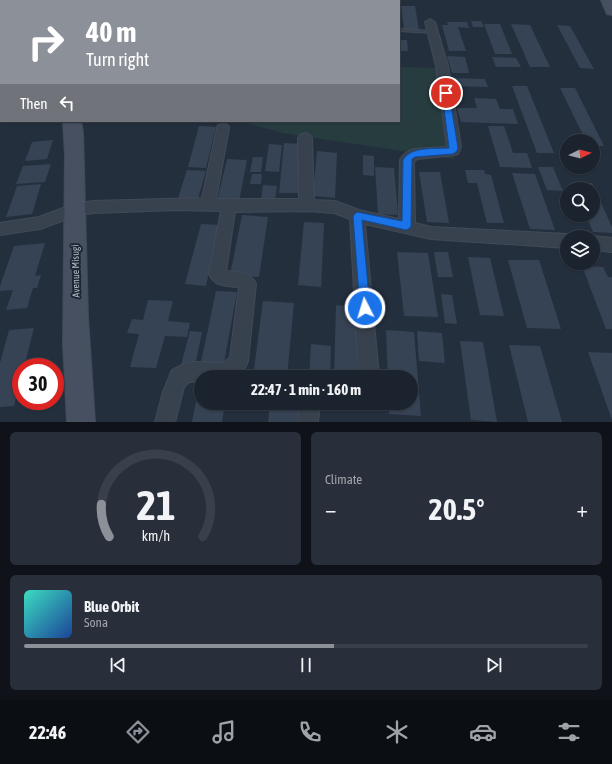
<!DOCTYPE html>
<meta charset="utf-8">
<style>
body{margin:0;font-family:"Asap Condensed",sans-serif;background:#282f3a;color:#f1f3f6;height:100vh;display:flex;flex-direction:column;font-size:15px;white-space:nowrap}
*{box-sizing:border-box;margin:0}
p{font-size:13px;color:#a0a4aa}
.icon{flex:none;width:22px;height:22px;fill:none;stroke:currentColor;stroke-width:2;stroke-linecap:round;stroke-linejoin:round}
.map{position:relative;height:422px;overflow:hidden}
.drawer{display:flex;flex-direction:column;gap:10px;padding:10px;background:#0f1319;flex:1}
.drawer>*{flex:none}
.banner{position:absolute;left:0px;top:0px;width:400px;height:122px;box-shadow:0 1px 3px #0004,0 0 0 1px #39404a;background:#8c9099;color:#fff;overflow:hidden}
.needle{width:26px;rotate:84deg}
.tools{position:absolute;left:560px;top:134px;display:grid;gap:8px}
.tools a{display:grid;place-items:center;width:40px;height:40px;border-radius:50%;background:#1b232e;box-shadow:0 1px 3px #0004,0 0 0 1px #39404a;font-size:20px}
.speed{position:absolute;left:12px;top:358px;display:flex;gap:8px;font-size:20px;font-weight:700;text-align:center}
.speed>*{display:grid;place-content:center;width:52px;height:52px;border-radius:50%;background:#1b232e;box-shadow:0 1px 3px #0004,0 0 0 1px #39404a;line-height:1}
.speed .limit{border:6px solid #d22;background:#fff;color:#111}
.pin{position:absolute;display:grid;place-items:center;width:34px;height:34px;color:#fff;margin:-17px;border:2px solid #fff;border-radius:50%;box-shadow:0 1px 4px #0007}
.me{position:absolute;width:44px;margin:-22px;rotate:355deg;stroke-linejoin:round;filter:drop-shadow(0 0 3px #0008)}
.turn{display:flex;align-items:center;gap:14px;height:84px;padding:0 20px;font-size:18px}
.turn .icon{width:52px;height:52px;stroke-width:2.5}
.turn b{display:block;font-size:28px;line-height:34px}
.then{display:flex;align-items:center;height:38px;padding:0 20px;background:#0003;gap:8px;font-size:15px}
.big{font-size:30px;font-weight:700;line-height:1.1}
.drawer .tile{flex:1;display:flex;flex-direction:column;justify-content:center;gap:6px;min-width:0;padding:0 14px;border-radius:6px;background:#282f3a}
.drawer .dial{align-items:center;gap:0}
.dial svg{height:104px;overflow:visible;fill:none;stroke:#39404a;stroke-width:7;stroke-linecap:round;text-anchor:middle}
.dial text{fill:#f1f3f6;stroke:none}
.song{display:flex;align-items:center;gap:12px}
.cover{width:48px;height:48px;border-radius:6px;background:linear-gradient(135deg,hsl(170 70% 55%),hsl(220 70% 35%))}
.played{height:4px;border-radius:2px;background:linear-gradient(90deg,#8c9099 55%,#39404a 55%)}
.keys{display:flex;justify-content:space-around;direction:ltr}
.heat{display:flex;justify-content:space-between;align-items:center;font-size:22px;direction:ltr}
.drawer .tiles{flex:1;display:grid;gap:10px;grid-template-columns:1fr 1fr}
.tile:last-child{grid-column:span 2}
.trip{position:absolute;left:194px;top:370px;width:224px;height:40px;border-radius:20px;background:#1b232e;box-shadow:0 1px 3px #0004,0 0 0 1px #39404a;font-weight:700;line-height:40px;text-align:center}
.tabs{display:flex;height:64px;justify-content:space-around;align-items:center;background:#0b0e12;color:#a0a4aa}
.tabs .icon{width:28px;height:28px}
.tabs .on{color:#8c9099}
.tabs b{font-size:18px;color:#f1f3f6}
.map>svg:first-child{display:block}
.green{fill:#263c3f}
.building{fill:#364354}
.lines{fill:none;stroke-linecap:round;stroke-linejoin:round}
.lane-casing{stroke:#414a57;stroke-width:2}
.street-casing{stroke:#414a57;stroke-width:2}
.secondary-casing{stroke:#414a57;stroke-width:2}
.lane{fill:#38414e;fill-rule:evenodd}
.street{fill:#38414e;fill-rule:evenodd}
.secondary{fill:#465061;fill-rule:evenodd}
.route{fill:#1a73e8;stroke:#114b97}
.labels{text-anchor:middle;stroke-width:4;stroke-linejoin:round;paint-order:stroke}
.street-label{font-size:10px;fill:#b4bcc9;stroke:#1d2633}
</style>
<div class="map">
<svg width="612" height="422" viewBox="0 0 612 422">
<rect width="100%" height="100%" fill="#242f3e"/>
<polygon class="green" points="399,67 439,68 454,159 283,133 238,121 399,121"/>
<g class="building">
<polygon points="401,6 415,6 419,30 404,29"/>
<polygon points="471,21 481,21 484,27 473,27"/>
<polygon points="447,22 467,22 469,28 458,27 466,51 449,51 442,25 448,25"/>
<polygon points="484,24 500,24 512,54 495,54"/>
<polygon points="511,24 530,25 550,67 530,67"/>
<polygon points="557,25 570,26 594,69 580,68"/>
<polygon points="399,40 407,40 408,51 399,51"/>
<polygon points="447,56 465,57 469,73 452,73"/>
<polygon points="492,57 516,58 521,67 496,67"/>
<polygon points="450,78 485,79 488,87 452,86"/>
<polygon points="512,86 527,86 554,153 537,153"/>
<polygon points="560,88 575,88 604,146 593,146 593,141 586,141"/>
<polygon points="474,98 496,99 500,109 513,109 518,124 461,122 457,108 477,108"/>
<polygon points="199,126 216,127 206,168 188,167"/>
<polygon points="488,126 504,126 513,153 527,153 532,168 500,167"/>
<polygon points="53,140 47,159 25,161 32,142"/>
<polygon points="284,143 302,144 298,193 279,193"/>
<polygon points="269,144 282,145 279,172 265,171"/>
<polygon points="317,151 337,153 335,198 313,196"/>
<polygon points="363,155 374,156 374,176 363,175"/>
<polygon points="253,157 263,157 261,172 250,172"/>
<polygon points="227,159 247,160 239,202 217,201"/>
<polygon points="51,164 45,182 16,184 23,166"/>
<polygon points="375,167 394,168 398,215 378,214"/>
<polygon points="538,167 553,167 563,191 547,190"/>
<polygon points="187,170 206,171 198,199 178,198"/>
<polygon points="465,170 484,170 485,174 491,175 504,223 487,223 477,183 468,183"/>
<polygon points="419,172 440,172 449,223 427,222"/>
<polygon points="512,173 535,174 555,230 530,229"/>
<polygon points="252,174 262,174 261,184 250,184"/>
<polygon points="572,182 592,183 612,227 612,233 593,232 586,215 593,215 593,189 575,189"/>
<polygon points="41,184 32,214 6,217 17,186"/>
<polygon points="263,185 277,186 275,200 261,199"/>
<polygon points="242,215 268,217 259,277 230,275"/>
<polygon points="304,222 324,223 321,287 298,285"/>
<polygon points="201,224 219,225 206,286 185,284"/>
<polygon points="45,243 35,276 41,275 37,288 33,288 27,308 6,310 13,290 0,291 0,286 14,246"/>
<polygon points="397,252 428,253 438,317 404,316"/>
<polygon points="434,252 448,252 453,277 438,277"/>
<polygon points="468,257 490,258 504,316 480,315"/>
<polygon points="508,260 539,260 561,329 527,328"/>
<polygon points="582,266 603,267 608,277 612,277 612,329 606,329"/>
<polygon points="216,291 237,292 224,363 201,362"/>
<polygon points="441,294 452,295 457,324 445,323"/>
<polygon points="148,300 173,301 168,321 190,323 187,337 165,336 156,368 130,367 139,334 127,333 132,319 143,320"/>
<polygon points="263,301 294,303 287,377 253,377"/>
<polygon points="336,305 357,307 357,377 334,377"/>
<polygon points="34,328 24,367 21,367 21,377 14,406 0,407 0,363 9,330"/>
<polygon points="386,330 414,332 421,416 389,414 389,403 411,403 411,377 388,377"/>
<polygon points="190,331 202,332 195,366 181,365"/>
<polygon points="417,331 442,333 445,363 419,361"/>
<polygon points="460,341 483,342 497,422 471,420"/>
<polygon points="311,344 331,346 330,377 309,377"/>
<polygon points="509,345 540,346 562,422 528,422"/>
<polygon points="588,352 612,353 612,420"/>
<polygon points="196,402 225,404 222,422 192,422"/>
<polygon points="270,406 300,408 299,422 268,422"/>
</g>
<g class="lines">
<g class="lane-casing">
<g id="lane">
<rect x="152" y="0" width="6" height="1"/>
<rect x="379" y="0" width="4" height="1"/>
<polygon points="399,29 432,31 434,32 432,33 399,31"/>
</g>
</g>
<g class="street-casing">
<g id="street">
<path d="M430 19 435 22 448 66 461 147 458 154 455 155 417 159 414 162 415 223 431 227 567 234 573 237H567V248L431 239 365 224 379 377H359L350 219 334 213 307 211 235 212 226 271C239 272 250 271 256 284L248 361C246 368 242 373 235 377H201V381L189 382 184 387 175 422H155L163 392 172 370C179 366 185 363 193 362 205 361 222 367 230 357L239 287C226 286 215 287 209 274L221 211 176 210 93 213 75 216 40 229 0 235V223L39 217 74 204 93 201 202 198 217 128 218 125 223 124 228 125 229 128 216 199H299L298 138 300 135 305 133 310 135 312 138 314 200 335 201 359 210 399 219 400 160C403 154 408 151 414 149L447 147 436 66 425 22Z"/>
<polygon points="593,236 612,238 612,252 593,250 593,237 591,237"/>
<polygon points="300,403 320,403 318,422 298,422"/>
</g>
</g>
<g class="secondary-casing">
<g id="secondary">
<polygon points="601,0 612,0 612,15 607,14"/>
<rect x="0" y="36" width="1" height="8"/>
<polygon points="63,121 81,121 83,133 88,317 95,422 67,422 63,344 65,155"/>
</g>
</g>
<use href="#lane" class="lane"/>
<use href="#street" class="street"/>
<use href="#secondary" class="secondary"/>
</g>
<path class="route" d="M446 91 449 93 458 148 457 151 453 154 415 157 412 159 411 226 410 228 406 230 362 220 370 308 369 311 365 313 361 311 360 308 353 216 357 212 402 221 403 160C411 146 435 149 449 148L442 93Z"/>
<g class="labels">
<g class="street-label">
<text transform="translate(75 271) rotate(-91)" y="4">Avenue Misugi</text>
</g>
</g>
</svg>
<div class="tools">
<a><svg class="needle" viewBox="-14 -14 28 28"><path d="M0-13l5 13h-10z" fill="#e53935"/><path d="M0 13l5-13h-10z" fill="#a0a4aa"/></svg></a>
<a><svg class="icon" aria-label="search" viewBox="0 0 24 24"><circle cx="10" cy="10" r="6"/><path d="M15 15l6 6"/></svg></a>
<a><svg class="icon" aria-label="layers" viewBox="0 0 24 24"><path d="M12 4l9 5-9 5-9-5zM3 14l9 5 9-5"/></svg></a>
</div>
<div class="speed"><div class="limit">30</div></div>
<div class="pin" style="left:446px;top:93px;background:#d93025"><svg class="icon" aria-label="arrive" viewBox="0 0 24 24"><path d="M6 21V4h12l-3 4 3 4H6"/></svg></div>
<svg class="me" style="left:365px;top:308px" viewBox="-20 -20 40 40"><circle r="17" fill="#1a73e8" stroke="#fff" stroke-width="3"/><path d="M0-11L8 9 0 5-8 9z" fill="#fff"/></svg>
<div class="trip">22:47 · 1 min · 160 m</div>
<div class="banner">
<div class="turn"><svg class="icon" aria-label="right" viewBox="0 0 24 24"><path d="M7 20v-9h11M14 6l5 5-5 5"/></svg><div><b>40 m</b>Turn right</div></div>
<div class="then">Then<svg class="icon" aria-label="left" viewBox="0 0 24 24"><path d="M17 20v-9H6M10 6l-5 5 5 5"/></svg></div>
</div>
</div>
<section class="drawer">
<div class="tiles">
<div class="tile dial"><svg viewBox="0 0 100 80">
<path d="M14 69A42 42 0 1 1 86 69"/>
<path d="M14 69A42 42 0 0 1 8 44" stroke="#8c9099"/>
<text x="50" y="56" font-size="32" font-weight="700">21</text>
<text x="50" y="72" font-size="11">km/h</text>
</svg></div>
<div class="tile"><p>Climate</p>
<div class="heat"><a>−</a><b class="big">20.5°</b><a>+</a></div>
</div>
<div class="tile">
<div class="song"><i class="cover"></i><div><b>Blue Orbit</b><p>Sona</p></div></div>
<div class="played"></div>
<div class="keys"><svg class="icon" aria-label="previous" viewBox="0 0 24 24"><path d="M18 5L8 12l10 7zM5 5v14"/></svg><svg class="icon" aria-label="pause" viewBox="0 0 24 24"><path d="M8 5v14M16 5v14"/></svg><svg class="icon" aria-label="next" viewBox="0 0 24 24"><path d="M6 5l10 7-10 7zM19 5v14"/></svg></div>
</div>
</div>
</section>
<nav class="tabs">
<b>22:46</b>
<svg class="icon on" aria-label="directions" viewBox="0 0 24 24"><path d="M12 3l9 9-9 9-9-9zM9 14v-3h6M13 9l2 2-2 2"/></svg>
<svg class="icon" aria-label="music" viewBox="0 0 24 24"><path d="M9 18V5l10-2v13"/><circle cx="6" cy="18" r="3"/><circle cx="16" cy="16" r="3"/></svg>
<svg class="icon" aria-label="phone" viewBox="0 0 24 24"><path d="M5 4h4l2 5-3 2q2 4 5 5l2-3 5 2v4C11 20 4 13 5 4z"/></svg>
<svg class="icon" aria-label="climate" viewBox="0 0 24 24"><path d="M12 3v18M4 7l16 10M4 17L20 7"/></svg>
<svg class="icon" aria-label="car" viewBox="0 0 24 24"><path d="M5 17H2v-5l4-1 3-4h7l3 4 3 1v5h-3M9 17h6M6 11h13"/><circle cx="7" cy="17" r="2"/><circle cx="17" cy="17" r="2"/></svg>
<svg class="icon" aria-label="filters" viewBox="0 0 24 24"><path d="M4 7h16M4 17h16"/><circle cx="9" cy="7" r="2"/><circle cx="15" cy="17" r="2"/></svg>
</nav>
